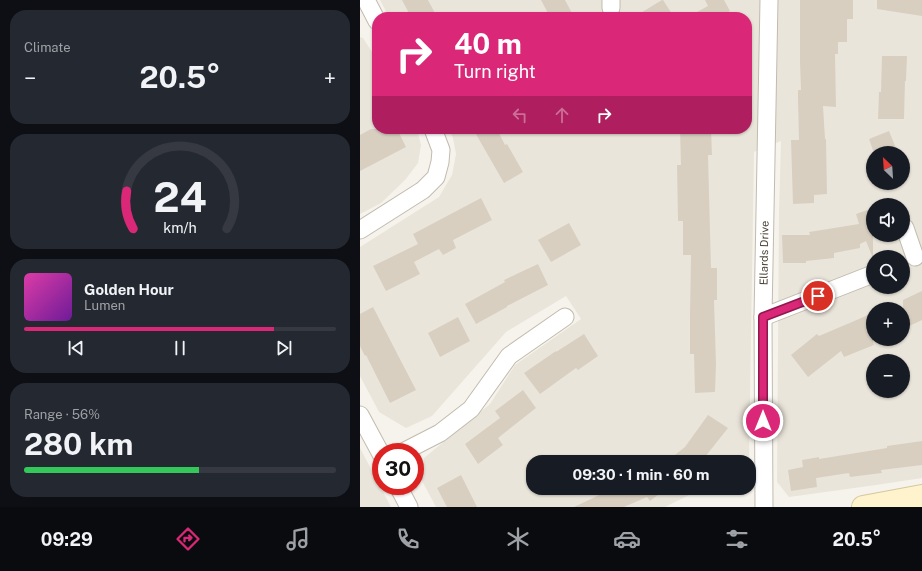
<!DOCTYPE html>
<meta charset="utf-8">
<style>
body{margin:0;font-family:"Public Sans",sans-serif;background:#242831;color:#f1f3f6;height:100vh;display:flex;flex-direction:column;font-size:15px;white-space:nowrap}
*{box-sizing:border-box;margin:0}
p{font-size:13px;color:#9ea1a6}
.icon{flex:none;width:22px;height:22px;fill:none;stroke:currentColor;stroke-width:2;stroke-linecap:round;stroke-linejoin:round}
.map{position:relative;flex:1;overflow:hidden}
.side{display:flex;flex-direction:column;gap:10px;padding:10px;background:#0d0f14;width:360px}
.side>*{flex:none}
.banner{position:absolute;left:12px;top:12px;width:380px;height:122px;border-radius:16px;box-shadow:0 1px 3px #0004;background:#db2777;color:#fff;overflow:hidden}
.needle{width:26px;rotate:335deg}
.fabs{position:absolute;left:506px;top:146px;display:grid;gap:8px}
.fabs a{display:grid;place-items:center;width:44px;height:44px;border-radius:50%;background:#171b24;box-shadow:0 1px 3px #0004;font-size:20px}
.speed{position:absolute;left:12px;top:443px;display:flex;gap:8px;font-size:20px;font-weight:700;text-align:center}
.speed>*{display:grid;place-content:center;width:52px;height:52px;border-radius:50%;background:#171b24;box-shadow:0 1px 3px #0004;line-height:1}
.speed .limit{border:6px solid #d22;background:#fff;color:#111}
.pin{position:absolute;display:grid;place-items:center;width:34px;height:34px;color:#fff;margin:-17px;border:2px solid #fff;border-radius:50%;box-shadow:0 1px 4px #0007}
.me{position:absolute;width:44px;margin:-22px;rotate:0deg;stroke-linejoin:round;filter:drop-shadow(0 0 3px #0008)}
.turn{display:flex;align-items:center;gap:14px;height:84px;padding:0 16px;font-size:18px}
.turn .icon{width:52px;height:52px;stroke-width:2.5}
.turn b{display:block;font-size:28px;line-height:34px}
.lanes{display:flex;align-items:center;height:38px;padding:0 16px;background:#0003;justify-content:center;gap:20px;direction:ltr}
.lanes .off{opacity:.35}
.big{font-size:30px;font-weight:700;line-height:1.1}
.side .card{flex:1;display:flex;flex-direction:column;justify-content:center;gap:6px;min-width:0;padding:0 14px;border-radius:16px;background:#242831}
.side .dial{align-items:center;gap:0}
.dial svg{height:104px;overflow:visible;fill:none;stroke:#363941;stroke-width:7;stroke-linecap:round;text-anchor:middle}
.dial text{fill:#f1f3f6;stroke:none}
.song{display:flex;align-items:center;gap:12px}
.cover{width:48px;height:48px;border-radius:6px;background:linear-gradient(135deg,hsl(320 70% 55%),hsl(280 70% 35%))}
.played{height:4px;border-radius:2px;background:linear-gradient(90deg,#db2777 80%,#363941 80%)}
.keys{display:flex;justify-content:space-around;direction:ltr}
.heat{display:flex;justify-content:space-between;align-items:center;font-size:22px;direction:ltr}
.charge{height:6px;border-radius:3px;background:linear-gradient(90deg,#34c759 56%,#363941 0)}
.trip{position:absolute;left:166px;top:455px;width:230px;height:40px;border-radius:16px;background:#171b24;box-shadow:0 1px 3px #0004;font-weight:700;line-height:40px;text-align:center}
.menu{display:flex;height:64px;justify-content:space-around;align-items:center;background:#090b0e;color:#9ea1a6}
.menu .icon{width:28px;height:28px}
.menu .active{color:#db2777}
.menu b{font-size:18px;color:#f1f3f6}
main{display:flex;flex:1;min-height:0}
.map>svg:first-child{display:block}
.residential{fill:#eae5da;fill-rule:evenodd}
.building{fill:#d8cfc1}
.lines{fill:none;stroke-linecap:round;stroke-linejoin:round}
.minor-casing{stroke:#c2bbae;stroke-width:19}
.secondary-casing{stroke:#d6c79b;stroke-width:24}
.minor{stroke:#fff;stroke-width:17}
.secondary{stroke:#fff3cd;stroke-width:22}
.route-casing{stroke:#8e194d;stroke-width:10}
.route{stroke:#db2777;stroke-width:7}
.labels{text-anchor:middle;stroke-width:3.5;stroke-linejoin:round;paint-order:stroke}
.street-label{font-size:11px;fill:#4b4439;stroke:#fff}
</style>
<main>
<section class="side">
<div class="card"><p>Climate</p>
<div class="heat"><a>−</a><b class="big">20.5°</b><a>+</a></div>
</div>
<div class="card dial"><svg viewBox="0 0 100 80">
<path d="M14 69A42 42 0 1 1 86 69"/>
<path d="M14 69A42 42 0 0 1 9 40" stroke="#db2777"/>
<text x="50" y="56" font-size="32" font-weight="700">24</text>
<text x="50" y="72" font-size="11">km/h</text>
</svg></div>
<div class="card">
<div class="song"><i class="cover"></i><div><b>Golden Hour</b><p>Lumen</p></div></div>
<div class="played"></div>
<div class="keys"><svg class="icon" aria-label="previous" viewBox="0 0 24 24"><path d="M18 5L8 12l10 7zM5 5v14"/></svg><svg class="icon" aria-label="pause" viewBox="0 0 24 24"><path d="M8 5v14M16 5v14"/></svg><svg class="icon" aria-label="next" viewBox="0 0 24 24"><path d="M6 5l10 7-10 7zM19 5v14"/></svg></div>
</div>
<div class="card"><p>Range · 56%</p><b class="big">280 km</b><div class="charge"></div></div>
</section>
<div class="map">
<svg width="562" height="507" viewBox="0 0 562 507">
<rect width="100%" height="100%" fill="#f6f3ec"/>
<g class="residential">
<path d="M20 0H562V478L516 485 429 497 417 482 419 212 421 141 394 152 389 458 383 462H173V488H343L305 507H76L61 479 64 458 130 404 155 365 221 319 206 296 146 332 72 416 46 428 19 412 0 376V247L79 197 92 175 96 154 93 138 89 129H387V17H29ZM513 153H543V183H513ZM513 205H543V235H513ZM513 257H543V287H513ZM513 309H543V339H513ZM513 361H543V391H513Z"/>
<polygon points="0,37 3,38 17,60 17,129 57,129 61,145 58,163 45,180 21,203 0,214"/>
<polygon points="0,448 31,507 0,507"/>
</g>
<g class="building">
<polygon points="42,0 68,0 77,17 51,17"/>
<polygon points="181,0 205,0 214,17 190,17"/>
<polygon points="302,0 303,0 314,17 274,17"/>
<polygon points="345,0 364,0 370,11 359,17 328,17 348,6"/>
<polygon points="440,0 493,0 493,19 487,19 487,42 478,42 478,54 475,54 476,107 463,106 465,139 466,139 467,194 454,195 454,203 433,204 431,140 439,140 438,99 438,90 441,90 440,62"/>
<polygon points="517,0 562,0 562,16 517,9"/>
<polygon points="522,56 547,56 546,81 545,81 544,119 518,119 519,92 521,92"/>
<polygon points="11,129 37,129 46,147 0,171 0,135"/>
<polygon points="113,129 137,129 145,145 147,144 163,172 144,183"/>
<polygon points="320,129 351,129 352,155 348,155 351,268 357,268 357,300 354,300 356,364 355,392 335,393 334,354 330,354 330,314 331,255 323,255 323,221 318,221 317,165 321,165"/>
<polygon points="529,131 538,153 514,153 509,139"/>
<polygon points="121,198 132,220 93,240 96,248 83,255 79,249 54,262 60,274 26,291 13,266 58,244 53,234"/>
<polygon points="513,208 513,256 512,256 506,241 500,244 500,248 474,253 474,258 446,261 446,263 423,263 422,235 450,235 449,232 499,224 496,214"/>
<polygon points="209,223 221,245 191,262 178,240"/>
<polygon points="178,264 188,285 147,306 147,307 116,324 105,304 145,282 144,280"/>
<polygon points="562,291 562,320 543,329 543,300"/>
<polygon points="13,307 56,390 30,403 6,355 5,356 0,346 0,314"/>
<polygon points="513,313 513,342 514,345 484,357 481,351 448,377 431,355 457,334 459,336"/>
<polygon points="98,317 110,341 80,357 68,333"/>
<polygon points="224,334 238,356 218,370 216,368 180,394 164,373 196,351 196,352"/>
<polygon points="163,390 176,408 138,438 143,445 118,464 105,444 140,418 135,411"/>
<polygon points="348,415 368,428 341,462 306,462 325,447"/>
<polygon points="562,441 562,465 521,470 522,473 490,477 489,473 456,478 457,487 431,491 428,470 443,467 442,460 459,457 459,459 527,448 527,446"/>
<polygon points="101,475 117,507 87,507 77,488"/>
<polygon points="254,488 307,488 290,501 287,497 264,507 214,507"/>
</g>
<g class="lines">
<g class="minor-casing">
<g id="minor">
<polyline points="6,0 17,21"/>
<polyline points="251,8 251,0"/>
<polyline points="545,228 555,257"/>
<polyline points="0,230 63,190 76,177 80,162 81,150 73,129"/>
<polyline points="403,317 513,274"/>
<polyline points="0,415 21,454"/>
<polyline points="43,452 80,433 111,409 149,356 205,317"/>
<polyline points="38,486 49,507"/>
<polyline points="404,507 403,317 409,0"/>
</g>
</g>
<g class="secondary-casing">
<polyline id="secondary" points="503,507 562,496"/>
</g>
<use href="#minor" class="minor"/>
<use href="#secondary" class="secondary"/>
</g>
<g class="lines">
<g class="route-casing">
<polyline id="route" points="403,421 403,317 458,296"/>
</g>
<use href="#route" class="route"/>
</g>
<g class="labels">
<g class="street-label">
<text transform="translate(404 253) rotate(-89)" y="4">Ellards Drive</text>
</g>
</g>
</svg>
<div class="fabs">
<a><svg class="needle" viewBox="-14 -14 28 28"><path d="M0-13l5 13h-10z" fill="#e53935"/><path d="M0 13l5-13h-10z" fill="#9ea1a6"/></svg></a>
<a><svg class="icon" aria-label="sound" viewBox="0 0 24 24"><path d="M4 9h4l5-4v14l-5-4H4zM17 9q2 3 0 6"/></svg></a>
<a><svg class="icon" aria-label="search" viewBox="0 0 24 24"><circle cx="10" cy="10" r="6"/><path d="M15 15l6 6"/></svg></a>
<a>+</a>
<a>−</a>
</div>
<div class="speed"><div class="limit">30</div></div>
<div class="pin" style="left:458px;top:296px;background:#d93025"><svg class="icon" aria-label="arrive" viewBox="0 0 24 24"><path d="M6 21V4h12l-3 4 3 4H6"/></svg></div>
<svg class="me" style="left:403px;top:421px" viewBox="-20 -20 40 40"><circle r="17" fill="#db2777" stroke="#fff" stroke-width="3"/><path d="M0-11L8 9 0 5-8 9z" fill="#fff"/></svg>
<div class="trip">09:30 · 1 min · 60 m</div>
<div class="banner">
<div class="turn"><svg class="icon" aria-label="right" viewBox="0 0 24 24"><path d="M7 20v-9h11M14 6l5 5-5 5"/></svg><div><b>40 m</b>Turn right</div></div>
<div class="lanes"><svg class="icon off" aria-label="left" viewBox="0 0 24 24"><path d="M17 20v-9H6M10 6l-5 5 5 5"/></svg><svg class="icon off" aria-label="ahead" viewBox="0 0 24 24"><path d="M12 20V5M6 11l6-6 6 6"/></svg><svg class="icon" aria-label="right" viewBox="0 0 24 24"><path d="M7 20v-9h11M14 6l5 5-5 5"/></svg></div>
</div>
</div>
</main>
<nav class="menu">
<b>09:29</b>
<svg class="icon active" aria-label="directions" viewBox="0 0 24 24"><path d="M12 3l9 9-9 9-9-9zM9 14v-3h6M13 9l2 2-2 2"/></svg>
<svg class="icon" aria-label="music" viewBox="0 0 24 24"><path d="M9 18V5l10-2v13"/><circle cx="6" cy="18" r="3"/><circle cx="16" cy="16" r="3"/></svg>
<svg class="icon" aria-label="phone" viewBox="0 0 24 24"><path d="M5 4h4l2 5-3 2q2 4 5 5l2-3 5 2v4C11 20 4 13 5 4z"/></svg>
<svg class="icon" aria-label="climate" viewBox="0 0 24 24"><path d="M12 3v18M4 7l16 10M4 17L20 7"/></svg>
<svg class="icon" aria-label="car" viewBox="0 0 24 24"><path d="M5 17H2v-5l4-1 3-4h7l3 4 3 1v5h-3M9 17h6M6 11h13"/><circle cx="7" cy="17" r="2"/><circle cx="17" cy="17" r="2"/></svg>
<svg class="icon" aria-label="filters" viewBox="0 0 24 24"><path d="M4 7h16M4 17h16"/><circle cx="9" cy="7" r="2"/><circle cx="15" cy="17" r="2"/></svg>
<b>20.5°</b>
</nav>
